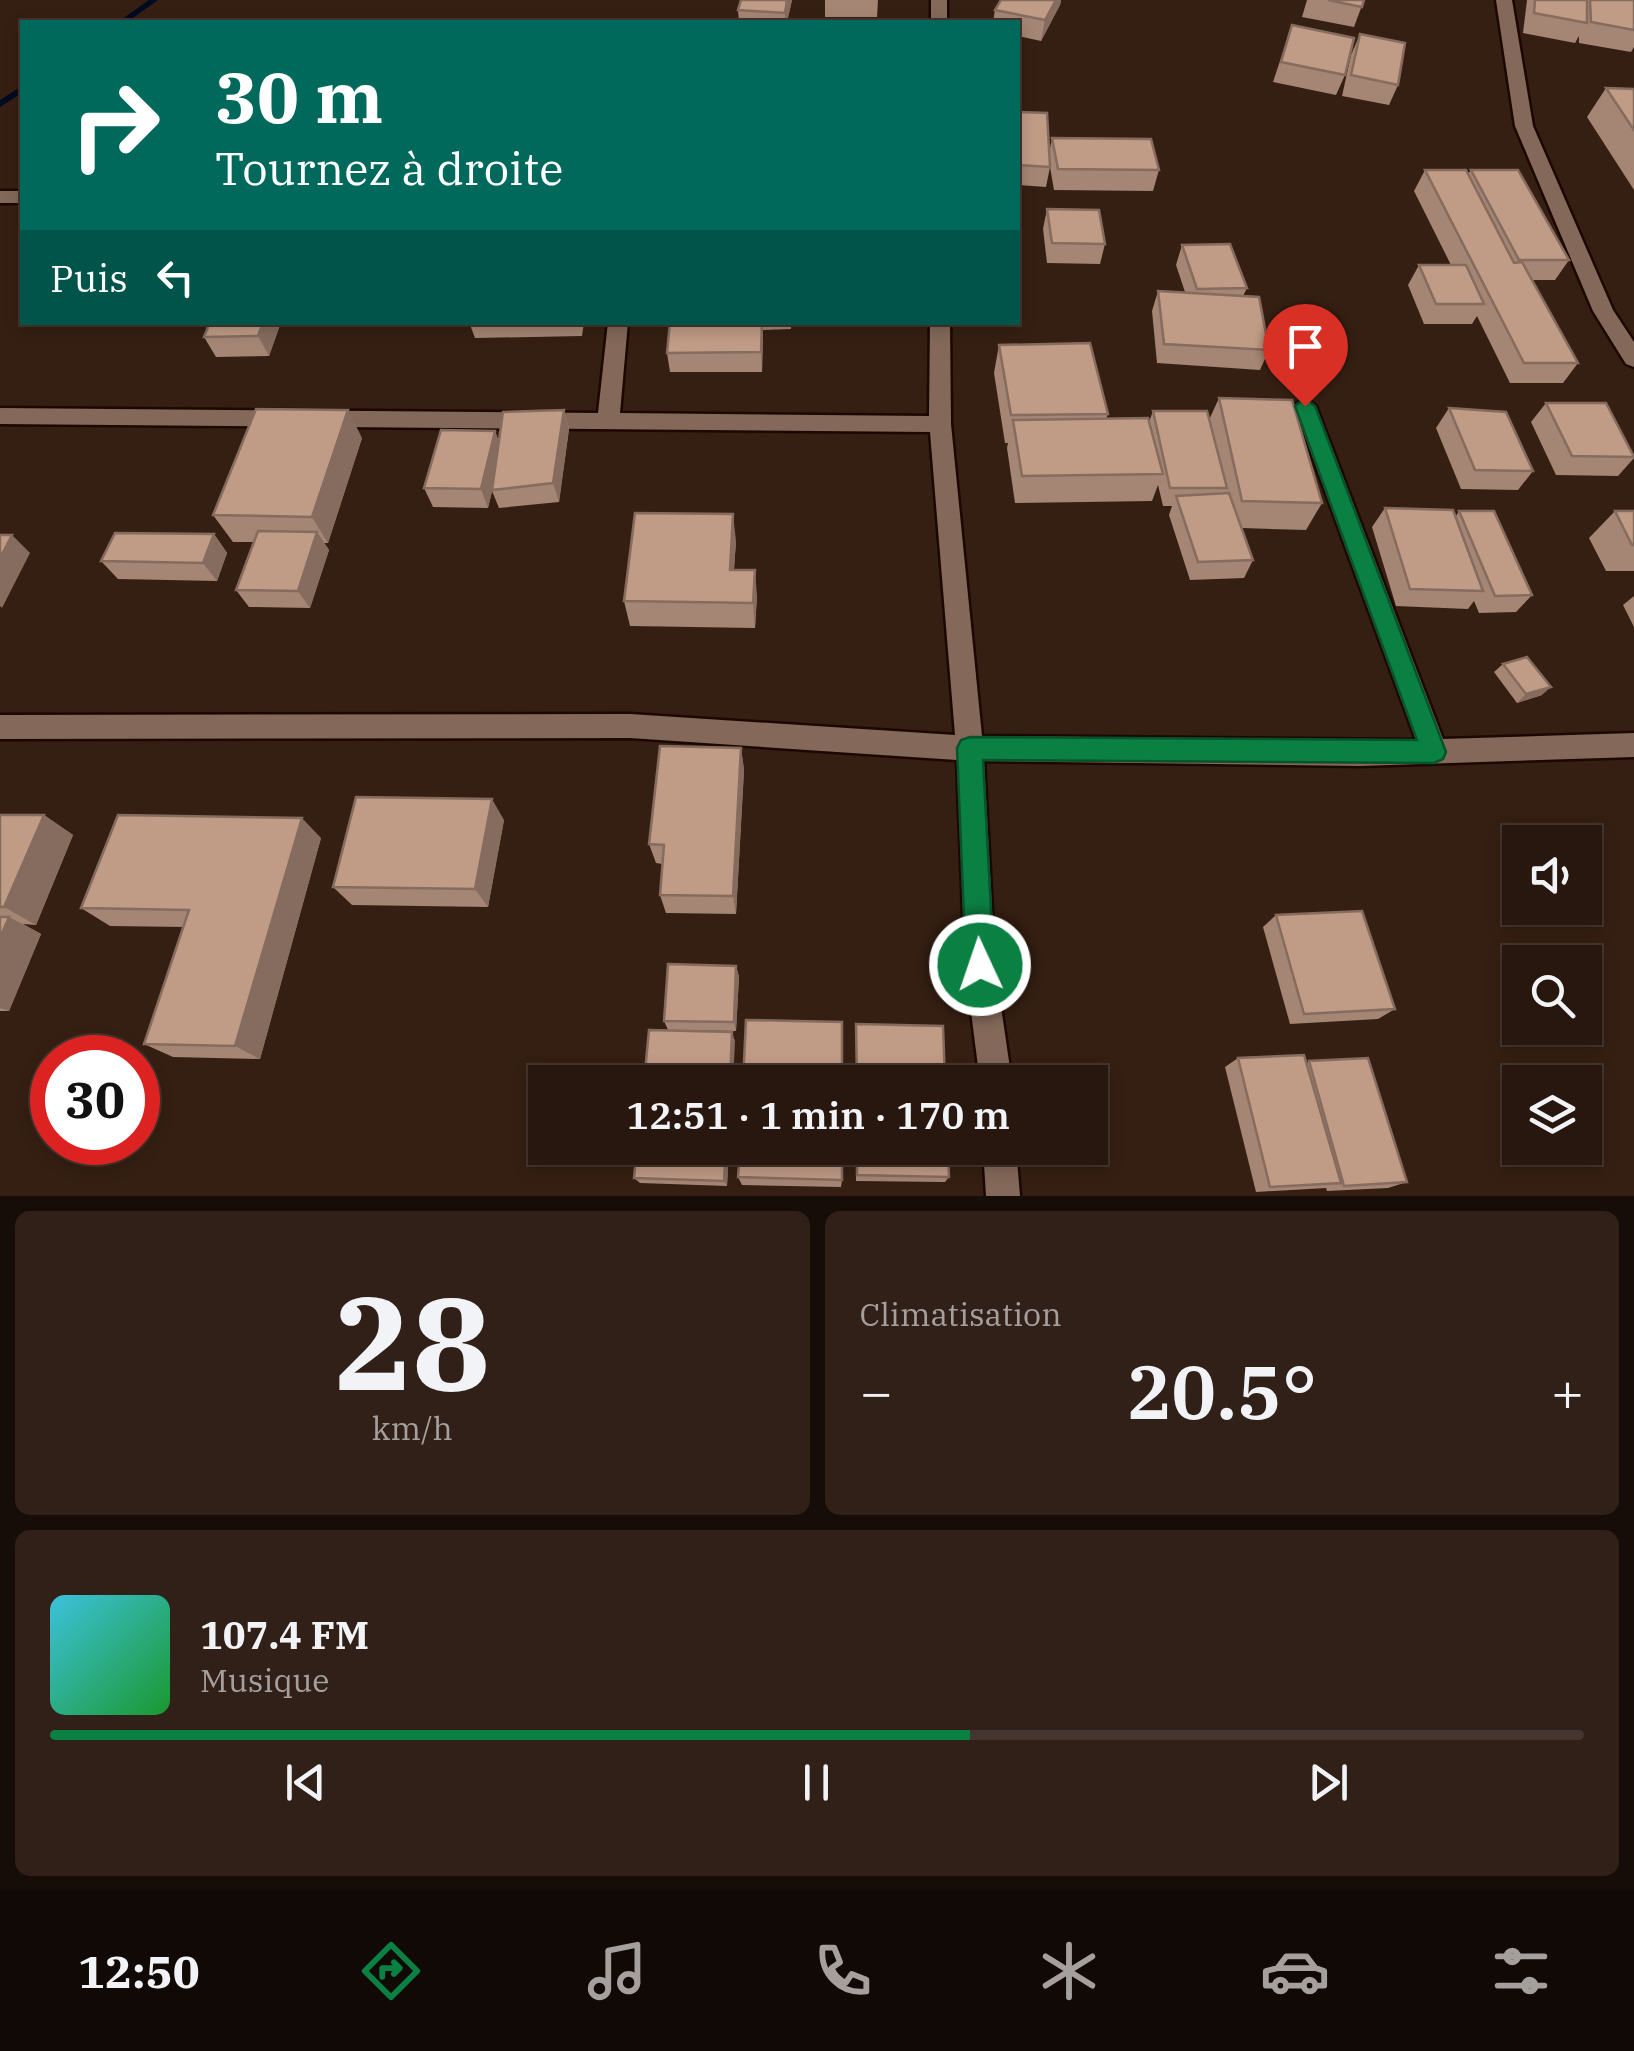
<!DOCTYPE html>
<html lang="fr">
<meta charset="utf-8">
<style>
body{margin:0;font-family:"IBM Plex Serif",serif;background:#302017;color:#f1f3f6;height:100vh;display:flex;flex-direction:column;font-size:38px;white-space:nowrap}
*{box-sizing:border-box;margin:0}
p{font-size:32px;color:#a59f9e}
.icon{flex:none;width:55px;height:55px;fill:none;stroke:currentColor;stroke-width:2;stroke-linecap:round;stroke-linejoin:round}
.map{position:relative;height:1196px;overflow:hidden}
.drawer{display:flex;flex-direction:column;gap:15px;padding:15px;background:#160d08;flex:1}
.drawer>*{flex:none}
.banner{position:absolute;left:20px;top:20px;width:1000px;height:305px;border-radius:0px;box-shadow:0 5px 15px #0003,0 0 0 2px #44362e;background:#00695c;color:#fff;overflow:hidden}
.tools{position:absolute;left:1502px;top:825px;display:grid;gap:20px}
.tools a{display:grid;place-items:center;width:100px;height:100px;border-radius:0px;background:#28170e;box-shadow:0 5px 15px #0003,0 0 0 2px #44362e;font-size:50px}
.speed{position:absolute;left:30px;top:1035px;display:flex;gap:20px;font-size:50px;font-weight:700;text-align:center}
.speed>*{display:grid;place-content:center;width:130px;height:130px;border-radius:50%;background:#28170e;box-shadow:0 5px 15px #0003,0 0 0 2px #44362e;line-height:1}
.speed .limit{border:15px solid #d22;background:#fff;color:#111}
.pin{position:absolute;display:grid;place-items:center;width:85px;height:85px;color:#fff;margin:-102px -42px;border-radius:50% 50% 50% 0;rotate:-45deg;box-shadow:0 0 10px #0007}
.pin .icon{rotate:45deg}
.me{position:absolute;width:110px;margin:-55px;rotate:357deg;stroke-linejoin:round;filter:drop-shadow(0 0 8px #0008)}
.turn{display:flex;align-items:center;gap:35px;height:210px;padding:0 30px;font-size:45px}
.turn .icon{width:130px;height:130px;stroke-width:2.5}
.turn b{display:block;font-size:70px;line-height:85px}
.then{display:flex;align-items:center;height:95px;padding:0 30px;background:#0003;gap:20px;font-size:38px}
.big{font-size:75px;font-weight:600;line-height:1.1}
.drawer .widget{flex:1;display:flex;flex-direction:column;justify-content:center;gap:15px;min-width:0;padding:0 35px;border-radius:15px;background:#302017}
.drawer .dial{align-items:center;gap:0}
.dial b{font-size:130px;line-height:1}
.song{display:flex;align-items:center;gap:30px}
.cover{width:120px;height:120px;border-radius:15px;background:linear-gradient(135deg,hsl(190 70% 55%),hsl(130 70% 35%))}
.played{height:10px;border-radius:5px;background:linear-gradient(90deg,#0b8043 60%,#44362e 60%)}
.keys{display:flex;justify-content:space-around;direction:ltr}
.heat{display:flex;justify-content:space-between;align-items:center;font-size:55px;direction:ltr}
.drawer .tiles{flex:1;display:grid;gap:15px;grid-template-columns:1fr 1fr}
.widget:last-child{grid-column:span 2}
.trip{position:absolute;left:528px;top:1065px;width:580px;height:100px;border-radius:0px;background:#28170e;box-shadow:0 5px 15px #0003,0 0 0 2px #44362e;font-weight:600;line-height:100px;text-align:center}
.tabs{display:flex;height:160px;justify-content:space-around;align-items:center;background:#100906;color:#a59f9e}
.tabs .icon{width:70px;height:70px}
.tabs .on{color:#0b8043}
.tabs b{font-size:45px;color:#f1f3f6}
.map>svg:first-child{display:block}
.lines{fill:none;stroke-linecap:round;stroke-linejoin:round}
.stream{fill:#000a21;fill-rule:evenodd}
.street-casing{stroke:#1c0800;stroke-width:5}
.street{fill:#84695a;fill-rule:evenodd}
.wall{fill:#a58573}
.shaded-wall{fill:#866c5e}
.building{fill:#c09b86;stroke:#866c5e;stroke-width:2.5}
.route{fill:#0b8043;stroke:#07532c;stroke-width:2.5}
</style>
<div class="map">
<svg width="1634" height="1196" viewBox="0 0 1634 1196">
<rect width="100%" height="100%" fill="#351f12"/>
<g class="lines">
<g class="stream">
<polygon points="149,0 158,0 127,22 118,22"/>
<polygon points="19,88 22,88 22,93 0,107 0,100"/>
</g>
<g class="street-casing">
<g id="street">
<rect x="931" y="0" width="16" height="22"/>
<polygon points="1496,0 1512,0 1533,126 1613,310 1634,342 1634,367 1626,364 1593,311 1515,126"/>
<rect x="0" y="191" width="22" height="12"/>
<polygon points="608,322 628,322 620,413 929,416 930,322 950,322 951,424 982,736 1416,740 1294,406 1305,398 1316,406 1443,739 1634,733 1634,757 1360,766 984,761 995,965 1012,1082 980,1082 965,965 957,760 630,738 0,739 0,715 630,714 955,735 930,432 0,424 0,408 598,413"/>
<polygon points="983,1148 1016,1148 1020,1196 986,1196"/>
</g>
</g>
<use href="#street" class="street"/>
</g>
<g class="wall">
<polygon points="792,0 787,22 739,22 738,10"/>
<polygon points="825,0 878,0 877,17 825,17"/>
<polygon points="1001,0 1061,0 1060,5 1041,41 1018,36 1018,22 993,22 995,10"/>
<polygon points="1307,0 1364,0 1354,27 1302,17"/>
<polygon points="1527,0 1634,0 1634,47 1631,52 1579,43 1579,36 1575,43 1523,33"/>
<polygon points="1292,25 1345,75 1336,95 1273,82"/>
<polygon points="1360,34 1398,85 1389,105 1342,96 1351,55"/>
<polygon points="1606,88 1634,89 1634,190 1587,117"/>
<polygon points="1018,112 1049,154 1052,138 1159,170 1153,191 1054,190 1050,167 1046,187 1018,185"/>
<polygon points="1425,170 1468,174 1471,170 1569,260 1555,280 1532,280 1578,363 1563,383 1510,383 1477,316 1472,324 1424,324 1408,285 1419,265 1451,265 1414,191"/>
<polygon points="1047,209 1105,244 1100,264 1047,263 1043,229"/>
<polygon points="1182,245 1247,288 1243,296 1269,350 1260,370 1157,363 1152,311 1158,291 1185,292 1176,265"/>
<polygon points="210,322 281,322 269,356 216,357 204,337"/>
<polygon points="469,322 584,322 582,336 475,338"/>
<polygon points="670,322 791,322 791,329 763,330 762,372 670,372 667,353"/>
<polygon points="999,345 1108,414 1106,419 1149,422 1153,411 1209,420 1219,398 1322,503 1306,530 1242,528 1253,560 1244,578 1190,580 1169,515 1172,506 1163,506 1158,485 1152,501 1015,503 1007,448 1008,443 1005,443 994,373"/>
<polygon points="1546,403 1634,455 1634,458 1618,476 1556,475 1531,422"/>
<polygon points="1449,408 1533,471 1518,490 1461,489 1436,428"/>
<polygon points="564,410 569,429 559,502 499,508 492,491 488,508 433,507 424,488 495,431 499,442"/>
<polygon points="362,438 328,543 324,543 329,550 310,608 249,607 236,590 254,542 233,542 213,515"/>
<polygon points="1385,508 1456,516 1459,511 1532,595 1516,612 1479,613 1474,601 1468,609 1396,606 1372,527"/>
<polygon points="1615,511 1634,511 1634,571 1606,571 1589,538"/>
<polygon points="214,534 227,553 217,581 118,579 101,561"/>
<polygon points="736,541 734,570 757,596 755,628 630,626 624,601"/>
<polygon points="1634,596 1634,627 1623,605"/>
<polygon points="1503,664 1542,695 1517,703 1494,672"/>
<polygon points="741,748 744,770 736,914 666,913 660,895 662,864 656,863 649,844"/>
<polygon points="0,815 44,815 73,835 36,925 23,924 41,934 9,1011 0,1011"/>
<polygon points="504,820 488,907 352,905 333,887"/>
<polygon points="321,838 260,1059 173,1057 144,1044 184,927 110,926 81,908"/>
<polygon points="1276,915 1395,1009 1378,1019 1290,1024 1263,927"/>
<polygon points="736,966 739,977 736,1031 668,1030 664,1021"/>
<polygon points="1238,1058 1307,1063 1309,1061 1407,1182 1388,1188 1327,1191 1326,1188 1256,1192 1225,1067"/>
<polygon points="729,1148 727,1186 640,1183 634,1178"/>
<polygon points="856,1148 948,1148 949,1177 945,1182 856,1181"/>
<polygon points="738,1177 842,1180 841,1187 742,1185"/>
</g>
<g class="shaded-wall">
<polygon points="787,0 792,0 787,22 785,22 785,13"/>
<polygon points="1056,0 1061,0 1060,5 1041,41 1045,20"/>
<polygon points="263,322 281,322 269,356 258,336"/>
<polygon points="762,322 763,330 762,372 761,352"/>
<polygon points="348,410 362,438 328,543 312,517"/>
<polygon points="564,410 569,429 559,502 553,483"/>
<polygon points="495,431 502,451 488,508 481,489"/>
<polygon points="733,514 736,541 732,596 730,570"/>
<polygon points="317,532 329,550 310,608 298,591"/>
<polygon points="214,534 227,553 217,581 203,563"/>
<polygon points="12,535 30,553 2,608 0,606 0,558"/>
<polygon points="755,570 757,596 755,628 753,603"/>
<polygon points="1551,687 1542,695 1517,703 1526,694"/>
<polygon points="741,748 744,770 736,914 733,896"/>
<polygon points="492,799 504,820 488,907 475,889"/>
<polygon points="44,815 73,835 36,925 4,907"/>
<polygon points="302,818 321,838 260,1059 235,1046"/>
<polygon points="9,917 41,934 9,1011 0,1008 0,938"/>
<polygon points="736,966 739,977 736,1031 734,1022"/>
<polygon points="732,1032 735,1041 733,1082 730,1082"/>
<polygon points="726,1148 729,1148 727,1186 724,1181"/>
</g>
<g class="building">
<polygon points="741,0 787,0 785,13 738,10"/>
<polygon points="1001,0 1056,0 1045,20 995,10"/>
<polygon points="1328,0 1364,0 1362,7"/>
<polygon points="1535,0 1587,0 1587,23 1534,13"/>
<polygon points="1590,0 1634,0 1634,30 1591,22"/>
<polygon points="1292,25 1354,38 1345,75 1281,62"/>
<polygon points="1360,34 1405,43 1398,85 1351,75"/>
<polygon points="1606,88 1634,89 1634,130"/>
<polygon points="1018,112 1047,113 1050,167 1018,165"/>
<polygon points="1052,138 1151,139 1159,170 1058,169"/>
<polygon points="1425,170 1466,170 1514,263 1522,262 1578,363 1524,363"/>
<polygon points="1471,170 1518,170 1569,260 1519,260"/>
<polygon points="1047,209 1099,210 1105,244 1052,243"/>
<polygon points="1230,244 1247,288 1197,289 1182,245"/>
<polygon points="1419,265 1466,265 1484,304 1436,304"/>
<polygon points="1158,291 1259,297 1269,350 1164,344"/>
<polygon points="210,322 263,322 258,336 204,337"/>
<polygon points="670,322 762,322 761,352 667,353"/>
<polygon points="1090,343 1108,414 1011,415 999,345"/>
<polygon points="1219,398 1292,400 1322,503 1242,501"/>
<polygon points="1546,403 1606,403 1634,457 1572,456"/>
<polygon points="1449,408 1506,412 1533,471 1475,470"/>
<polygon points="256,409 348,410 312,517 213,515"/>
<polygon points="564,410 553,483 492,490 503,412"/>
<polygon points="1153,411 1207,411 1227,488 1170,488"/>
<polygon points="1148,418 1163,474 1022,476 1013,420"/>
<polygon points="441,430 495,431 481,489 424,488"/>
<polygon points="1229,493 1253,560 1198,562 1176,496"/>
<polygon points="1385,508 1453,510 1483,591 1410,589"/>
<polygon points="1459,511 1494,511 1532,595 1495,596"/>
<polygon points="1615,511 1634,511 1634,545 1632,545"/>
<polygon points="635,513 733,514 730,570 755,570 753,603 624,601"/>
<polygon points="258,531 317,532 298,591 236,590"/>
<polygon points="115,533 214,534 203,563 101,561"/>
<polygon points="0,535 12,535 0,558"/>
<polygon points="1527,657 1551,687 1526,694 1503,664"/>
<polygon points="660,746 741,748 733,896 660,895 664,845 649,844"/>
<polygon points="356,797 492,799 475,889 333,887"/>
<polygon points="0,815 44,815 4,907 0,907"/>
<polygon points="118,815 302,818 235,1046 144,1044 189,910 81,908"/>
<polygon points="1362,911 1395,1009 1304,1014 1276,915"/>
<polygon points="0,917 9,917 0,938"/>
<polygon points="668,964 736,966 734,1022 664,1021"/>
<polygon points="746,1020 842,1022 842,1082 743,1082"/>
<polygon points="856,1024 943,1026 945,1082 857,1082"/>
<polygon points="649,1030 732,1032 730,1082 644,1082"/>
<polygon points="1304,1055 1341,1183 1270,1187 1238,1058"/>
<polygon points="1368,1058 1407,1182 1344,1186 1309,1061"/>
<polygon points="637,1148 726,1148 724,1181 634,1178"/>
<polygon points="740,1148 842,1148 842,1180 738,1177"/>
<polygon points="857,1148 948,1148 949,1177 857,1175"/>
</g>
<polygon class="route" points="1305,398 1315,406 1446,752 1443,759 1434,763 983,760 994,965 990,975 980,979 970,975 966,965 957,748 961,740 970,737 1417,740 1295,406"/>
</svg>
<div class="tools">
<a><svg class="icon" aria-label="sound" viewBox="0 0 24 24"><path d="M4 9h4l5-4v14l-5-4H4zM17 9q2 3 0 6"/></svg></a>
<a><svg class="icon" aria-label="search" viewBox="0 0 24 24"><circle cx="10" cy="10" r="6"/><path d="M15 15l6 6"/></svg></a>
<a><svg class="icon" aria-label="layers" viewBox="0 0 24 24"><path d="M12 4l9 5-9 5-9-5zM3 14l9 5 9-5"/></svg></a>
</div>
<div class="speed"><div class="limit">30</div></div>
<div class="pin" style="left:1305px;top:406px;background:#d93025"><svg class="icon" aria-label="arrive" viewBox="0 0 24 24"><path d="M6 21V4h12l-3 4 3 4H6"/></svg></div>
<svg class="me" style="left:980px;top:965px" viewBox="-20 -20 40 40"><circle r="17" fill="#0b8043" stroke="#fff" stroke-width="3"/><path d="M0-11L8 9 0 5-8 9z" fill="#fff"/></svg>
<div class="trip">12:51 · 1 min · 170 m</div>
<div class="banner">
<div class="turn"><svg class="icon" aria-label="right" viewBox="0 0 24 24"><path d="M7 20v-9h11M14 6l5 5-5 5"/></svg><div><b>30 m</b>Tournez à droite</div></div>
<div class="then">Puis<svg class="icon" aria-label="left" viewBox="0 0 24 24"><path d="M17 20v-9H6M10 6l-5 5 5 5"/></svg></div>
</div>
</div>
<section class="drawer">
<div class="tiles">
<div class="widget dial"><b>28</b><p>km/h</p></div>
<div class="widget"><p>Climatisation</p>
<div class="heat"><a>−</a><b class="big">20.5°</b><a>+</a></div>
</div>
<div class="widget">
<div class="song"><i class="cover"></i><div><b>107.4 FM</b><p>Musique</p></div></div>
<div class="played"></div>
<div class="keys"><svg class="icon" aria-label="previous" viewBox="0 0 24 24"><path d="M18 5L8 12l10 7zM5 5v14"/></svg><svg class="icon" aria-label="pause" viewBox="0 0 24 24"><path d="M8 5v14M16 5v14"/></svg><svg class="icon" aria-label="next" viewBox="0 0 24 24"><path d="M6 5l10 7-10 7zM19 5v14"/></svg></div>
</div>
</div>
</section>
<nav class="tabs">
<b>12:50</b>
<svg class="icon on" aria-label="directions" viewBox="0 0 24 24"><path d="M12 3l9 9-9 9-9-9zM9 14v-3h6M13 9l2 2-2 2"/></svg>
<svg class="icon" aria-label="music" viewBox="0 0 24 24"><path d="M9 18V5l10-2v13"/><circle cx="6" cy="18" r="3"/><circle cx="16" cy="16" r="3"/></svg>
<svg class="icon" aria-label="phone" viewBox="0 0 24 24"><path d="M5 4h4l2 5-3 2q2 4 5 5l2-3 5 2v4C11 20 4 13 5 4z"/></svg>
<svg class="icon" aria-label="climate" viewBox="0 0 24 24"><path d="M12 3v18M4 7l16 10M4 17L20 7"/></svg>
<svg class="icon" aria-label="car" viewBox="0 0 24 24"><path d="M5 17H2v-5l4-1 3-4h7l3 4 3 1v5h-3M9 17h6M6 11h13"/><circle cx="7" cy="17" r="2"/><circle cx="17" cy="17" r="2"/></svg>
<svg class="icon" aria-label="filters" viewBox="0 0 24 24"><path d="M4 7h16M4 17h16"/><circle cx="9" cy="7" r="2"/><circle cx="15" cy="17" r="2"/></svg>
</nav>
